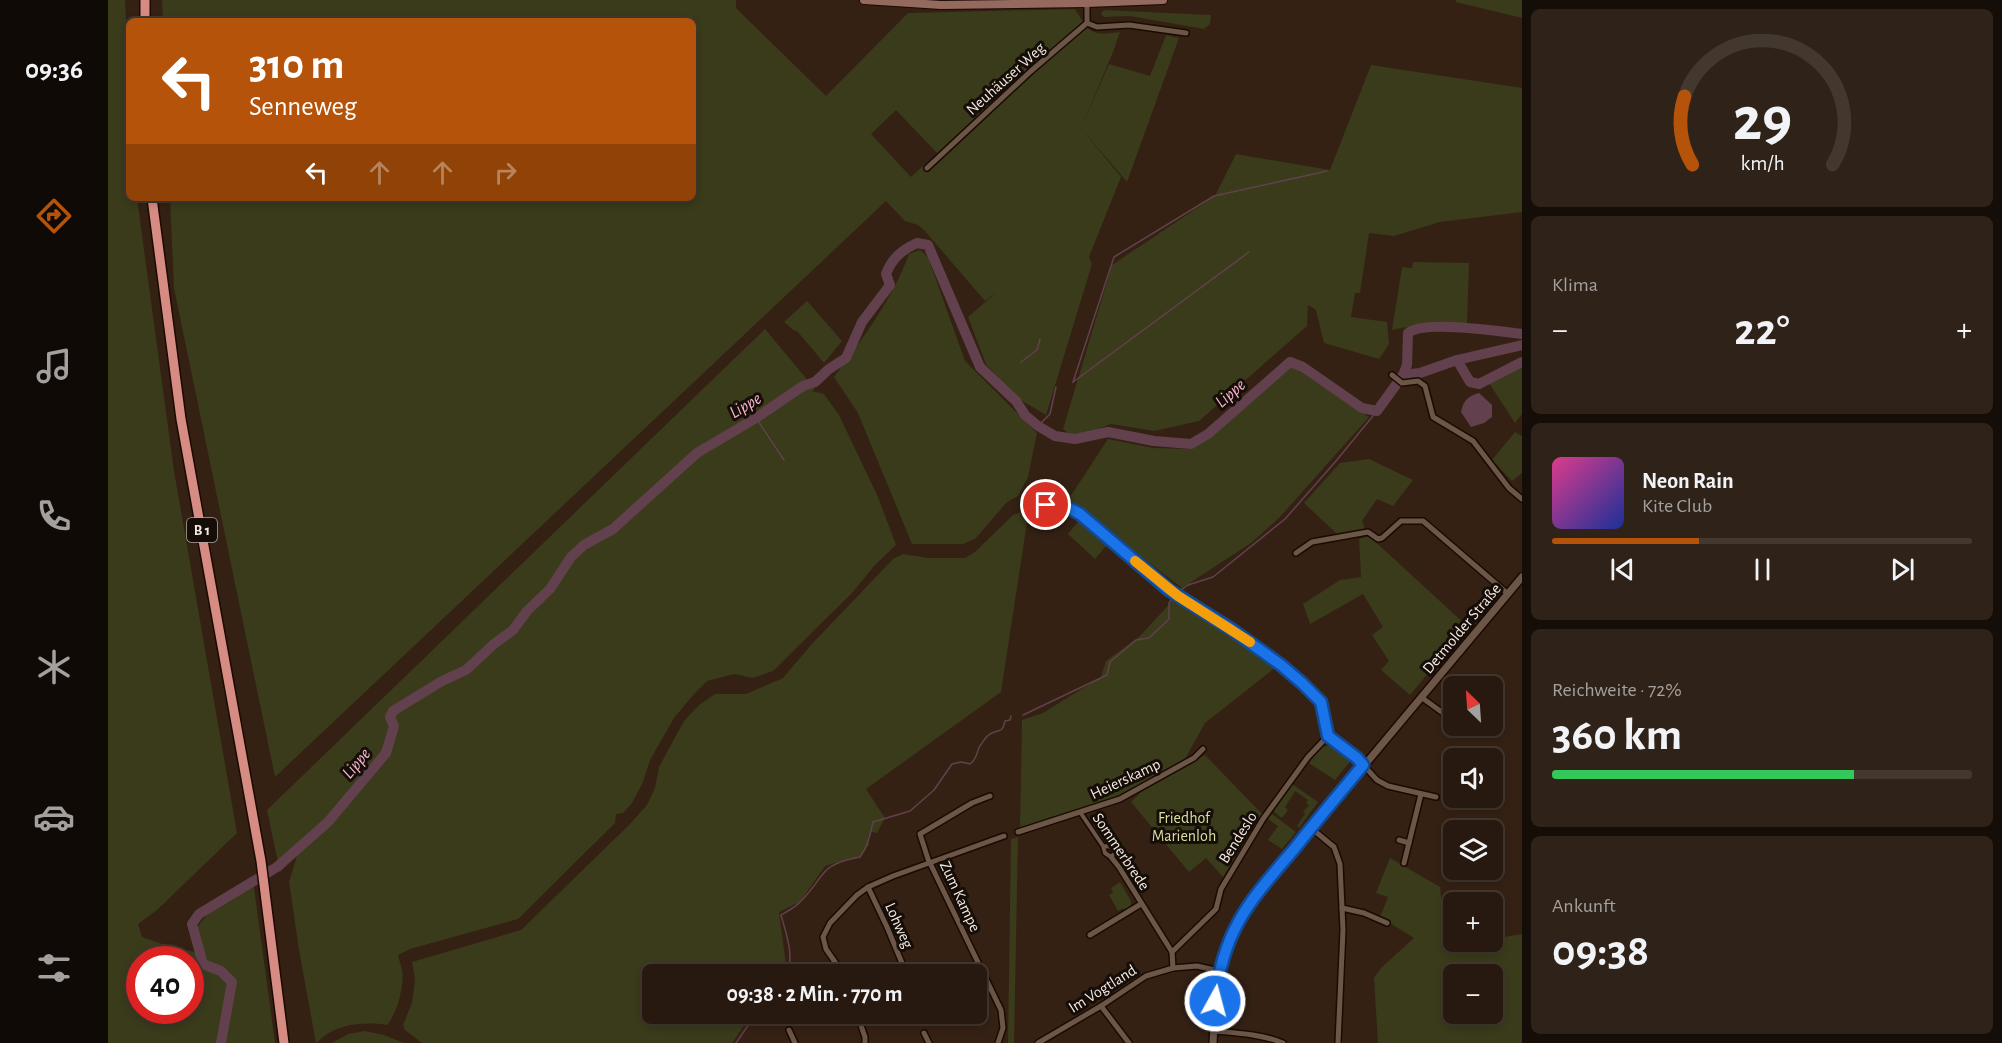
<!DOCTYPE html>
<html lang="de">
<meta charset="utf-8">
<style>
body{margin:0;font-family:"Alegreya Sans",sans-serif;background:#2f2218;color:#f1f3f6;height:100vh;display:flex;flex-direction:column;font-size:22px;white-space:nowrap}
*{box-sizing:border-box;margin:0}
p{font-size:20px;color:#a4a09e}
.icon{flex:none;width:33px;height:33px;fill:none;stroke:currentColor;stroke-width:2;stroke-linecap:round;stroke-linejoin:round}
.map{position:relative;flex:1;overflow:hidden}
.panel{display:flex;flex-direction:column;gap:9px;padding:9px;background:#150e08;width:480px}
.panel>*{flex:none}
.hud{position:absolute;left:18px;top:18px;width:570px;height:183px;border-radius:9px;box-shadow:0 3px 9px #0003,0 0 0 2px #43382f;background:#b45309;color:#fff;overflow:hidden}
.needle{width:39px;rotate:335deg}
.controls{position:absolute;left:1335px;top:676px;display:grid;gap:12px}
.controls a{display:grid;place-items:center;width:60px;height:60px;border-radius:9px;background:#27190f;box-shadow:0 3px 9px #0003,0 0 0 2px #43382f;font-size:30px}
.speed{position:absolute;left:18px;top:946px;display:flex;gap:12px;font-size:30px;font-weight:700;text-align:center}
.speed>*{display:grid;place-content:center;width:78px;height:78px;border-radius:50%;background:#27190f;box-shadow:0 3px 9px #0003,0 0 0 2px #43382f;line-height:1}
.speed .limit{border:9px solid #d22;background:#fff;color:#111}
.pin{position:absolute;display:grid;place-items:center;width:51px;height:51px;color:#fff;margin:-26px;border:3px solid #fff;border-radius:50%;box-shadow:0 2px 6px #0007}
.me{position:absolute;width:66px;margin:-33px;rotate:7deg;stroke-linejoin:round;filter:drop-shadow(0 0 4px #0008)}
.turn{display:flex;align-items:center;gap:21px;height:126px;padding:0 24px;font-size:27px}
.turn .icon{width:78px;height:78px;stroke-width:2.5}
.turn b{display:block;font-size:42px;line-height:51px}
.lanes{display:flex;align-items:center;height:57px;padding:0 24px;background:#0003;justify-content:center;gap:30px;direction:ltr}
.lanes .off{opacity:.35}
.big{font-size:45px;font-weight:700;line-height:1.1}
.panel .widget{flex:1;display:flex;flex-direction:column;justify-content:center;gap:9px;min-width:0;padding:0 21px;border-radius:9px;background:#2f2218}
.panel .dial{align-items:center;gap:0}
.dial svg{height:156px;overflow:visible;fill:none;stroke:#43382f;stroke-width:7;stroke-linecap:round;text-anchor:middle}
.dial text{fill:#f1f3f6;stroke:none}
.song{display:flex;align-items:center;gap:18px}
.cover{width:72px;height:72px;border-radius:9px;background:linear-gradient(135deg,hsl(330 70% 55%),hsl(230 70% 35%))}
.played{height:6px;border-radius:3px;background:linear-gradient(90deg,#b45309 35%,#43382f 35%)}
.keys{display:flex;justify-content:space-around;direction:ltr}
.heat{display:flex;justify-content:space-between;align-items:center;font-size:33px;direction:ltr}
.charge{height:9px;border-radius:4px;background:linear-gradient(90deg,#34c759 72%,#43382f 0)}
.trip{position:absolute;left:534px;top:964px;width:345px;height:60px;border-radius:9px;background:#27190f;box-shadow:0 3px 9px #0003,0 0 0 2px #43382f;font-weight:700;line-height:60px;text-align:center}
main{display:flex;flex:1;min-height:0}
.menu{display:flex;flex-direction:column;width:108px;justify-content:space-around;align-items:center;background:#100a06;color:#a4a09e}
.menu .icon{width:42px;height:42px}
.menu .active{color:#b45309}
.menu b{font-size:27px;color:#f1f3f6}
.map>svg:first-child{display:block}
.green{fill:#393b1b;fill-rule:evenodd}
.water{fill:#63404d}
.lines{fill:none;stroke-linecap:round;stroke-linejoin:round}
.stream{stroke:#63404d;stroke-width:1.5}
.river{stroke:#63404d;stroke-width:10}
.pedestrian-casing{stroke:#1b0a02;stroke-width:7}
.minor-casing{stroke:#1b0a02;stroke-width:8}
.tertiary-casing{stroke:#1b0a02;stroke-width:10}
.secondary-casing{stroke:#1b0a02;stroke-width:10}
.trunk-casing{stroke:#1b0a02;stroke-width:12}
.pedestrian{stroke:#6c5648;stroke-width:4}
.minor{stroke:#6c5648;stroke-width:5}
.tertiary{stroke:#6c5648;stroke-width:7}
.secondary{stroke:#946a5e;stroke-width:8}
.trunk{stroke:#d68c83;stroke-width:9}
.route-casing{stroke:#114b97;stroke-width:15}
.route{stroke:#1a73e8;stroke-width:10}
.slow{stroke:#f59e0b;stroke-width:10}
.labels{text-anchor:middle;stroke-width:6;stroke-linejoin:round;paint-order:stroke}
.shield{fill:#150d08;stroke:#b2a7a0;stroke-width:1.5}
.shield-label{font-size:15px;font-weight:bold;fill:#f6e9e1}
.street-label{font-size:16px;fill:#f6e9e1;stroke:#150d08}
.park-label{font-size:16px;fill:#dadfa0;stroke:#150d08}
.water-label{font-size:18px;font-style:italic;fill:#f7b4cc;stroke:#150d08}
</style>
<main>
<nav class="menu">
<b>09:36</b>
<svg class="icon active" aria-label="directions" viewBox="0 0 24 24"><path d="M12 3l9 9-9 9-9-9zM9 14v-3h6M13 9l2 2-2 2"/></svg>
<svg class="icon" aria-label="music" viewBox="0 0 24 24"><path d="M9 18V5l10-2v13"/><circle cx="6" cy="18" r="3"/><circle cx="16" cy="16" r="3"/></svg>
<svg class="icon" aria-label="phone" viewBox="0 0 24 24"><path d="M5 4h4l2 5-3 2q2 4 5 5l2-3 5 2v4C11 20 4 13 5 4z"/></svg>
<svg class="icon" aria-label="climate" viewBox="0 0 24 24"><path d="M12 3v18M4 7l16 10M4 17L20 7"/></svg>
<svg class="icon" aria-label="car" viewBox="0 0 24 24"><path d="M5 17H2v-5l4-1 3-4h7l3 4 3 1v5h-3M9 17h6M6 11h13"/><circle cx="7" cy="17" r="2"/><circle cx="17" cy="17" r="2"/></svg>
<svg class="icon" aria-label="filters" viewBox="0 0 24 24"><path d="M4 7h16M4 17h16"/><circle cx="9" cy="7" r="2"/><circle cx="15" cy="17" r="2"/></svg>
</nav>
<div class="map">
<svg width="1414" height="1043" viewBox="0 0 1414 1043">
<rect width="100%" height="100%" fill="#342114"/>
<g class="green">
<path d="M0 0H17L21 80V198H29L66 471 129 833 49 910 30 924 34 937 66 948 87 952C88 946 87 939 88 933 92 914 125 894 140 882L145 880 167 1043H0ZM32 960H82V1011H32Z"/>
<path d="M54 0H628V8L718 96 800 13 967 9C981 33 983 36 1012 32L1005 52 973 128 1001 64 1042 76 1058 35 1071 38 1019 182 973 128 1013 177 981 257 984 264 938 415 909 398 878 364 860 317 889 292 877 301 816 230 810 225 797 221 778 201 167 777 66 288 62 198H585V21H55ZM788 110 829 153 803 177 763 134Z"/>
<polygon points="1348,0 1414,0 1414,18 1348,2"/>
<polygon points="996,10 1103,15 1102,24 1096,29 1022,16 996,17 993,14"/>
<polygon points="1263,65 1414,88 1414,212 1332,222 1286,236 1261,233 1252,293 1247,293 1243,317 1279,322 1281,344 1271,359 1216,343 1208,310 1200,305 1199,326 1091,421 1046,431 1003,424 966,438 955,429 1004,265 1107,196 1128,154 1222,170"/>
<path d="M812 250 820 257 857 361 929 433 920 477 910 496 899 502 867 539 855 544H804L750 413 726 377C755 338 784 300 801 254Z"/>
<path d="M1305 262 1361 263 1359 325C1334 325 1309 324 1284 330L1294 267 1304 268Z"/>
<polygon points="699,301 734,341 716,363 690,332 684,329 676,322"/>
<path d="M657 329 707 389 704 391 716 394 731 415 770 497 788 545 766 566 744 593 665 671 645 678 626 674 599 681 586 694 566 718 542 760 535 782 524 803 515 813 508 814 507 823 410 919 302 949 290 955C291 960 293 965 294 969 297 984 289 1014 279 1025 258 1022 233 1023 215 1037 212 1039 210 1042 208 1043L191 950 181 882 189 856 202 843 172 872 159 810Z"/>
<polygon points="1414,365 1414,414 1407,423 1381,383"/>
<polygon points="1185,366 1261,417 1172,517 1143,543 1074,588 960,500 1000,439 1045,448 1082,449 1101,438"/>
<polygon points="1407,432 1414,436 1414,473 1404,481 1384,460"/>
<polygon points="1261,459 1305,480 1285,506 1269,499 1254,521 1257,529 1229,534 1196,503 1232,463"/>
<polygon points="921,509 893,692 758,789 777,818 769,833 764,832 760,837 761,845 752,857 733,861 717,866 692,902 671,912 678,965 672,975 544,975 544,1014 644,1014 624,1043 314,1043 297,1030 295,1025 304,1003 307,980 304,962 413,930 522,824 539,805 547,788 551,767 576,721 591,705 607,694 638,694 675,678 703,645 785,559 795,554 820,558 857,558 867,552 905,515"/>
<polygon points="971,521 999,545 987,559 960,534"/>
<polygon points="1261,536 1359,626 1302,695 1273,670 1281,661 1264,635 1275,627 1255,594 1202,624 1195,604 1232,580 1253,577 1251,539"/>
<polygon points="1067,598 1126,635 1168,667 1097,723 1077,759 1031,787 1010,797 912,829 914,720 935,713 993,677 998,661 1032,636"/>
<polygon points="1223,745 1243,760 1227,780 1201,763 1214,747"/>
<polygon points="1097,755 1155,815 1115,877 1098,858 1081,872 1023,802 1033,792"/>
<polygon points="1184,784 1210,802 1191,828 1189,826 1197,814 1195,812 1201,805 1198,803 1200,800 1187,791 1177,807 1180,810 1174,818 1165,811"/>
<polygon points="1164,814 1188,832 1174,849 1160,840 1170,826 1160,819"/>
<polygon points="910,837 906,1043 900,1043 903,839"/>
<path d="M1282 858 1332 887 1338 946 1364 942H1384L1385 939 1414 934V1043H1270L1266 978 1273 968 1306 938 1272 917 1280 897 1268 893ZM1346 975H1384V1014H1346Z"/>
<polygon points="1012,882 1023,901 1023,908 1017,911 1015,908 1010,911 1001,895 1005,893 1003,888"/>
<polygon points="257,1031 276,1035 296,1043 224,1043 240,1034"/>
</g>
<path class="water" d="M1371 393 1384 405V417L1376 423 1363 427 1353 412C1355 401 1360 396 1371 393Z"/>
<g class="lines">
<g class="stream">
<polyline points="913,362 929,350 932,339"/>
<polyline points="965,382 1006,257 1106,196 1219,171"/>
<polyline points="965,382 1141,252"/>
<polyline points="648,418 676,460"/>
<polyline points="930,426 942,414 948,387"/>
<polyline points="1070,592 1080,585 1105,577 1177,519 1228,461 1269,411"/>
<polyline points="915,715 999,675 1002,662 1028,640 1041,638 1061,619 1061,603 1067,595"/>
<path d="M677 975C688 960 678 933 673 915 680 911 688 907 693 901 719 875 709 865 752 857 760 846 762 835 765 822L802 811 826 790 844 764 853 762 862 764C872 756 867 750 874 743 876 740 881 734 884 733 893 729 894 733 897 721L902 720 903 716"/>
<polyline points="628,1043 648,1014"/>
</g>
<g class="river">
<polyline points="1349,360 1362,382 1371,384 1414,362"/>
<path d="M1295 375 1299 365 1300 333C1315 320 1392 331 1414 334"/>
<path d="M113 1043 124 982 113 971 95 964 84 924 91 914 169 867 220 822 278 753 286 726 282 717 285 711 334 681 358 670 386 644 405 630 419 611 442 589 463 557 476 545 505 529 589 453 648 418 695 386 707 382 721 369 738 358 754 322 782 285 778 274C784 258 794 250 809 243L820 245 872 367 908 401 917 415 930 426 947 436 967 439 1000 432 1046 441 1083 444 1100 434 1182 362 1195 367 1254 408 1269 411 1295 375 1312 373 1349 360 1414 345"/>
</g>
<g class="pedestrian-casing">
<polyline id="pedestrian" points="972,812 995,846 997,853 1003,857 1006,854 1007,847 995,846"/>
</g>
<g class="minor-casing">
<g id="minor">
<polyline points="979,23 989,27 1021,25 1078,33"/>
<polyline points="819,168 923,71 979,23 979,3"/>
<polyline points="1284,375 1294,383 1310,381 1317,386 1325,417 1365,441 1401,488 1414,499"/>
<polyline points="938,505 957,506 972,514 1070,596 1123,629 1173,665 1194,683 1213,702 1220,736 1249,758 1269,780 1280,786 1328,797"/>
<polyline points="1188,553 1204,542 1260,532 1270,539 1274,538 1293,521 1315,521 1400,594"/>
<polyline points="1313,697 1335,713 1344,725"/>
<polyline points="882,796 864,803 812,834 820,859 893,1010 895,1028 890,1043"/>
<polyline points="1203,828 1226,847 1232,864 1235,930 1230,1043"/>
<polyline points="910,832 1012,799 1086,758 1095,749"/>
<polyline points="1291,840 1301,843"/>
<polyline points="1003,857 1011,867 1064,952 1065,968"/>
<polyline points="1296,863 1313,794"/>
<polyline points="760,887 779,927 799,975"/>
<polyline points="1234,908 1256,913 1279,923"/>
<polyline points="982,935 1033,904"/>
<polyline points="1064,952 1108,909 1113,889 1155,819 1200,757 1220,736"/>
<polyline points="736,975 718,949 715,937 722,923 749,895 760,887 785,876 896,836"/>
<polyline points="993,1006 1021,1043"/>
<polyline points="749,1014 757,1037 757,1043"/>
<polyline points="681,1030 687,1043"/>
<path d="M1105 1031C1129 1033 1153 1034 1175 1043"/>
<polyline points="816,1033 821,1043"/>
<polyline points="930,1043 993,1006 1038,976 1065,968 1089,966 1111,971"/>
</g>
</g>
<g class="tertiary-casing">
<path id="tertiary" d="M1105 1043C1108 986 1111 952 1142 902L1414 577"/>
</g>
<g class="secondary-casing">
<polyline id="secondary" points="756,0 833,5 979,3 1055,0"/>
</g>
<g class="trunk-casing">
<g id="trunk">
<polyline points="37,21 37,0"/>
<polyline points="44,198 73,419 153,861 176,1043"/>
</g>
</g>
<use href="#pedestrian" class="pedestrian"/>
<use href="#minor" class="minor"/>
<use href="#tertiary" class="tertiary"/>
<use href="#secondary" class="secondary"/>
<use href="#trunk" class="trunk"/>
</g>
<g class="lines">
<g class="route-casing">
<path id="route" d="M938 505 957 506 972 514 1061 590 1123 629 1173 665 1194 683 1213 702 1220 736 1249 758 1255 765C1232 793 1209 820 1187 848 1142 901 1115 929 1107 1001"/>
</g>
<use href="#route" class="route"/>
<polyline class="slow" points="1027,561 1070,596 1142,642"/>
</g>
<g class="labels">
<rect class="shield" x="79" y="518" width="30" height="24" rx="4.5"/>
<g class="shield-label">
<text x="94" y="535">B 1</text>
</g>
<g class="street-label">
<text transform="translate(897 78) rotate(-42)" y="6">Neuhäuser Weg</text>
<text transform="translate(1353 628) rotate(-50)" y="6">Detmolder Straße</text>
<text transform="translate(1017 778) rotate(-25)" y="6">Heierskamp</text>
<text transform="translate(1129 837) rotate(-58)" y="6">Bendeslo</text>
<text transform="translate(1014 851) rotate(56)" y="6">Sommerbrede</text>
<text transform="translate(853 896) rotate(65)" y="6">Zum Kampe</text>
<text transform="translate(792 925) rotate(66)" y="6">Lohweg</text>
<text transform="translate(994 988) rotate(-32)" y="6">Im Vogtland</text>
</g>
<g class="park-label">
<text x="1076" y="823">Friedhof<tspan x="1076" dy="18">Marienloh</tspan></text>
</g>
<g class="water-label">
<text transform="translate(1122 393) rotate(-41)" y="6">Lippe</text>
<text transform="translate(637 405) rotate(-31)" y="6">Lippe</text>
<text transform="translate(248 763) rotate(-50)" y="6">Lippe</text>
</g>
</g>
</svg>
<div class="controls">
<a><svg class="needle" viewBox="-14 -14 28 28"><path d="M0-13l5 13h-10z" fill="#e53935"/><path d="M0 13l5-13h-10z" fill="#a4a09e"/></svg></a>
<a><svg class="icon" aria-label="sound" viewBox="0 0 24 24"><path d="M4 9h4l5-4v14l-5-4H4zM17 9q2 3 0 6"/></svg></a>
<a><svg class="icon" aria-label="layers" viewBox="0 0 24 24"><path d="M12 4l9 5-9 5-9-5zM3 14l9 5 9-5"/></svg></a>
<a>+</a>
<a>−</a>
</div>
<div class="speed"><div class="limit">40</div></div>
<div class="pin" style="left:938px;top:505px;background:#d93025"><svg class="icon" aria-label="arrive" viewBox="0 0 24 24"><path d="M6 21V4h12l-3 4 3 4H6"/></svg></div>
<svg class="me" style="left:1107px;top:1001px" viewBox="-20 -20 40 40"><circle r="17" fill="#1a73e8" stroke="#fff" stroke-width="3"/><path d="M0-11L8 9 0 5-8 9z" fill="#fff"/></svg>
<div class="trip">09:38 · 2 Min. · 770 m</div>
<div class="hud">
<div class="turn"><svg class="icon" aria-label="left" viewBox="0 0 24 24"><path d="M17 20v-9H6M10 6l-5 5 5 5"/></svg><div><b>310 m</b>Senneweg</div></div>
<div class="lanes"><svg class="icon" aria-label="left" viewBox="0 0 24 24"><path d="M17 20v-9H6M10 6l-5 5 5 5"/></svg><svg class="icon off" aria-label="ahead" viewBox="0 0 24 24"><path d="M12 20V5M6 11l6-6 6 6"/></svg><svg class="icon off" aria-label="ahead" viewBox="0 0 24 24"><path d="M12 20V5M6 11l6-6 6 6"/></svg><svg class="icon off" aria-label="right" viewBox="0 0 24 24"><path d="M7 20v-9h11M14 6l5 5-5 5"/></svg></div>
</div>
</div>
<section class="panel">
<div class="widget dial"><svg viewBox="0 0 100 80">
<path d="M14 69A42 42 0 1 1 86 69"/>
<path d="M14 69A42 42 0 0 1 10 34" stroke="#b45309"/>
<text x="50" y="56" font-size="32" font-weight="700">29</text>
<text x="50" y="72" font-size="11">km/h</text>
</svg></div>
<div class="widget"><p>Klima</p>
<div class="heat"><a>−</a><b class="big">22°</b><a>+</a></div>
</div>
<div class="widget">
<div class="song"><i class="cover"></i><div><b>Neon Rain</b><p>Kite Club</p></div></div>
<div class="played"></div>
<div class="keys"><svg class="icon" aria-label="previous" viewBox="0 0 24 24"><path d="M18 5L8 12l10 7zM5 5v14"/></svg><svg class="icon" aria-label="pause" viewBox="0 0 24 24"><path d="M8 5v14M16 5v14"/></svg><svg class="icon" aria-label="next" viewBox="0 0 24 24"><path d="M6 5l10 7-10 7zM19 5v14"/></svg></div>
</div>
<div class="widget"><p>Reichweite · 72%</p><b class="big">360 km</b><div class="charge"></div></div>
<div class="widget"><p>Ankunft</p><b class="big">09:38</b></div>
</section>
</main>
